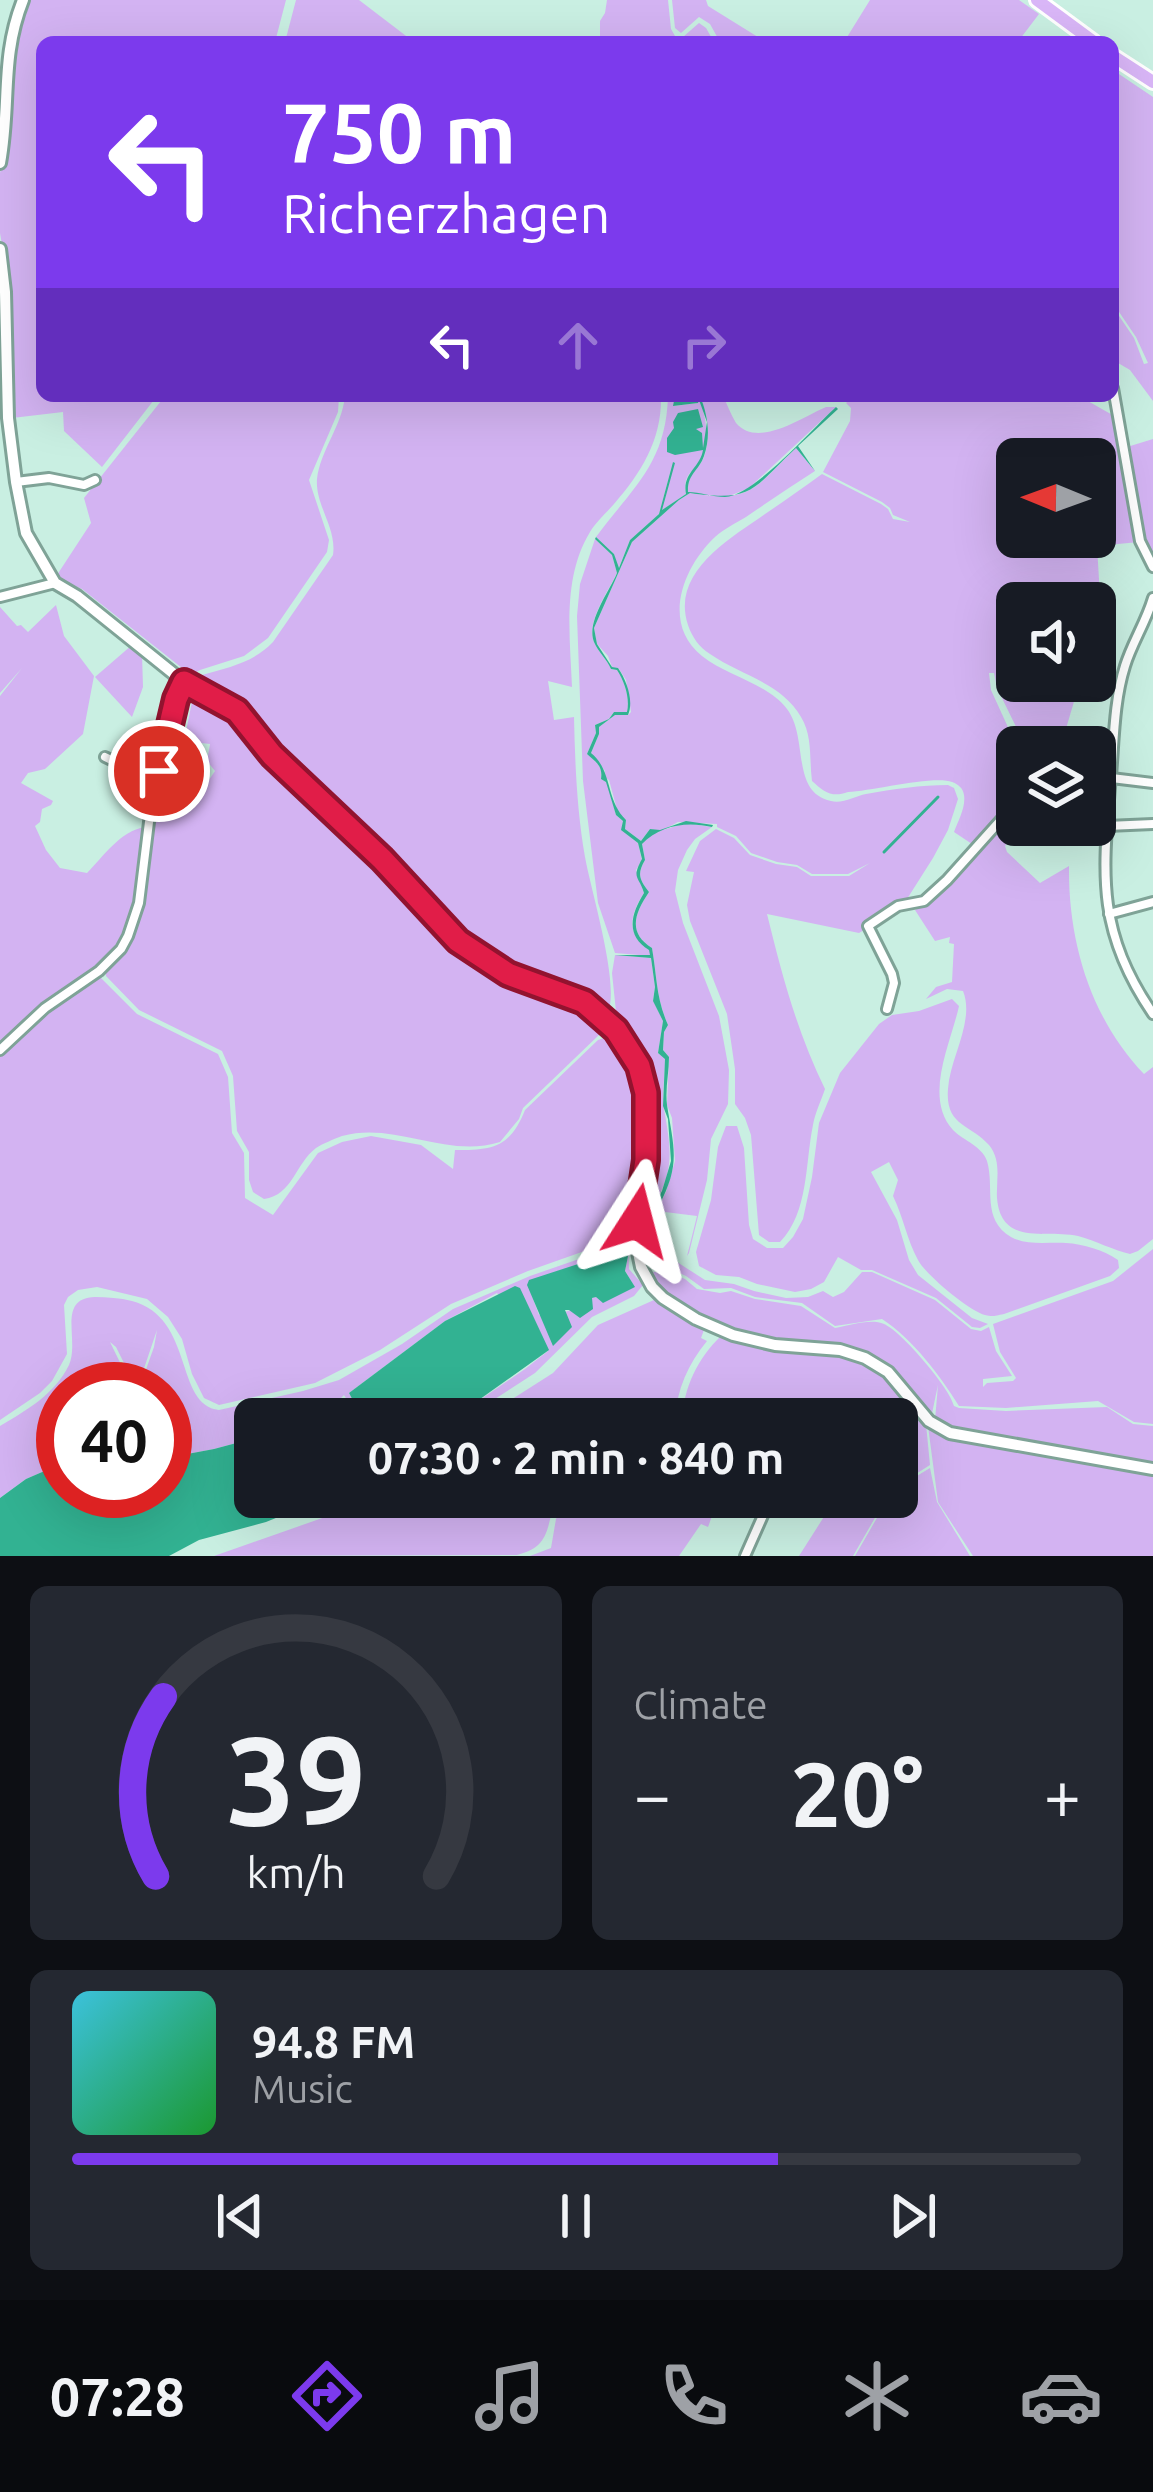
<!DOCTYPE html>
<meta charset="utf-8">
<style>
body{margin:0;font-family:Ubuntu,sans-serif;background:#242831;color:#f1f3f6;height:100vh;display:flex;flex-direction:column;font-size:45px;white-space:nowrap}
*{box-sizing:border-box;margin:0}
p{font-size:39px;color:#9ea1a6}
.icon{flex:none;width:66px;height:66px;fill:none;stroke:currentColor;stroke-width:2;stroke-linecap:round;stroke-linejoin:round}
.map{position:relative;height:1556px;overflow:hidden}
.drawer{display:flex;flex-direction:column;gap:30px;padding:30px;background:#0d0f14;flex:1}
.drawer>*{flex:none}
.banner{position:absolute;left:36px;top:36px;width:1083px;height:366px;border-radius:18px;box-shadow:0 12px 48px #0002;background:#7c3aed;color:#fff;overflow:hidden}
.needle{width:78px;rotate:271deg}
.controls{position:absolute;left:996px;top:438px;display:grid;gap:24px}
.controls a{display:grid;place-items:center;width:120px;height:120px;border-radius:18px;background:#171b24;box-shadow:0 12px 48px #0002;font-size:60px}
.speed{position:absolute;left:36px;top:1362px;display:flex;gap:24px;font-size:60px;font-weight:700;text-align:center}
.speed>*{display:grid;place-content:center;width:156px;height:156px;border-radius:50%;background:#171b24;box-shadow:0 12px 48px #0002;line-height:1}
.speed .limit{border:18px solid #d22;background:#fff;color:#111}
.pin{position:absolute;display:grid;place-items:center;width:102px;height:102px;color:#fff;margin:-51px;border:6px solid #fff;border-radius:50%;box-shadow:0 3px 12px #0007}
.me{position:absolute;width:132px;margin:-66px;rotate:9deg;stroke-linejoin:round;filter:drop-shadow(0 0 9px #0008)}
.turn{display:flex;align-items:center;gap:42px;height:252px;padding:0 48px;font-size:54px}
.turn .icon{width:156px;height:156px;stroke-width:2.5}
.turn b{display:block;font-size:84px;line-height:102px}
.lanes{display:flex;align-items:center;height:114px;padding:0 48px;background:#0003;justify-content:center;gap:60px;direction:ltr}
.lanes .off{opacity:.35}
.big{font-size:90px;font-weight:600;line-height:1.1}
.drawer .card{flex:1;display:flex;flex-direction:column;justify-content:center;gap:18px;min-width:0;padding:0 42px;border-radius:18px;background:#242831}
.drawer .dial{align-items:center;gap:0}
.dial svg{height:312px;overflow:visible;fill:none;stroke:#363941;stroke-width:7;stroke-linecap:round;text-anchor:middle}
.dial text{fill:#f1f3f6;stroke:none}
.song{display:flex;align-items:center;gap:36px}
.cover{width:144px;height:144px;border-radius:18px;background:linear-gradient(135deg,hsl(190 70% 55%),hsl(130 70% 35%))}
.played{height:12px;border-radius:6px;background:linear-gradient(90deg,#7c3aed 70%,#363941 70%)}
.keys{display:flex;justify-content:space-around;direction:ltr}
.heat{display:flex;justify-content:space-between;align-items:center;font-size:66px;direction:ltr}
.drawer .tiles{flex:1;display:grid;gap:30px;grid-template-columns:1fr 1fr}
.card:last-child{grid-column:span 2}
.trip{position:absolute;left:234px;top:1398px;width:684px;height:120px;border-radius:18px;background:#171b24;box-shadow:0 12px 48px #0002;font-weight:600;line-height:120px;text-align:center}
.menu{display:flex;height:192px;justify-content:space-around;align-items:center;background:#090b0e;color:#9ea1a6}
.menu .icon{width:84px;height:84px}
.menu .current{color:#7c3aed}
.menu b{font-size:54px;color:#f1f3f6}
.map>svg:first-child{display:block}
.green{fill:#d3b3f2;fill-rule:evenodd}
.water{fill:#32b292}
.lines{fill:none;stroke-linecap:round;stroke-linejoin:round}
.stream{stroke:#32b292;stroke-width:3}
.street-casing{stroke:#7fa397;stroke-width:14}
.secondary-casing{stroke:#7fa397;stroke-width:16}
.primary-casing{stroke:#fff;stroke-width:18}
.street{stroke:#fff;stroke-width:8}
.secondary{stroke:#fff;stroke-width:10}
.primary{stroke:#d9b6f7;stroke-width:12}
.route-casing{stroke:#92132f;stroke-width:30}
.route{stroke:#e11d48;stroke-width:21}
</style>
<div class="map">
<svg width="1153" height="1556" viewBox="0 0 1153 1556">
<rect width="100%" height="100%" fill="#c9efe2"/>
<g class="green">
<polygon points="26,0 286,0 275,42 42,42 42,396 157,396 102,467 64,431 63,412 12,418 5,263 0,233 0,173 3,159 2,78 6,44"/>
<polygon points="296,0 359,0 414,42 285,42"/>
<polygon points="607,0 668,0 671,29 675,36 683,37 699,23 706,28 714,42 600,42 600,21 605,13"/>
<polygon points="672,0 706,0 708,6 766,42 720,42 710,24 699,17 681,33 675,28"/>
<polygon points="870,0 1019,0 1039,14 1020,39 1023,42 844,42"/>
<polygon points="1113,70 1153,97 1153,401 1130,370 1113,360 1113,307 1134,338 1144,364 1148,363 1136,337 1113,303"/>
<polygon points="165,396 339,396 338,412 309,480 329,540 327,552 268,638 244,656 200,670 191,675 82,589 61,580 57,575 91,523 84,498"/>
<path d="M345 396H413L416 402 421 396H661C662 439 642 472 614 504 606 513 596 522 590 532 562 578 570 636 572 687L548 681 554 720 574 717C575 764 577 811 585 857 591 891 620 985 608 1012L604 1013 585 999 509 970 476 950 447 925 407 878 275 746 247 711 201 683 202 675C229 667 253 663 273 642L333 555C337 528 315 505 317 479 320 451 342 426 345 396Z"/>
<path d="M668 396H675L674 406 698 403V396C706 415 710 437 702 457 694 475 683 470 686 494L661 511 673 462 659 514 630 540 618 570 614 554 596 537C633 487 666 464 668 396Z"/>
<path d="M700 396H723C727 404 731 415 736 423 758 449 802 417 826 407H836L749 488 727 497 688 493C687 471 697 473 704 457 711 436 708 415 700 396Z"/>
<path d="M853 396H1079L1116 417 1139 542 1097 546 1101 613 1095 633V603H1017V681H1080L1063 739 1059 747H1053L1051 731 1023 741 997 688 994 673H989L991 690 1017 747V791L972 844 954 832C958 821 966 807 964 795 963 788 958 784 952 782 934 775 872 791 848 792 832 798 824 792 812 781 809 759 813 737 801 717 782 683 740 675 710 654 699 647 692 637 688 625 670 571 733 537 768 512 786 500 804 487 822 474L881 504 888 509 893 519 910 522 893 515 890 508 882 502 823 472 850 421 851 408 846 403ZM1017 459H1095V537H1017Z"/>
<polygon points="1153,439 1153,559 1143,537 1127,447"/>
<path d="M796 448 815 471C792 486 769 501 746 517 736 523 724 529 715 537 683 567 661 623 702 656 727 676 767 683 787 709 809 738 790 792 831 801 843 804 855 796 866 794 893 789 921 785 948 785L954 788 958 799 948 830 933 858 907 899 884 909 863 926 864 930 859 933 767 914C782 975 797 1032 825 1089 821 1101 815 1113 813 1125 805 1163 809 1212 780 1242H769L759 1235 751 1135 745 1118 735 1104V1069L727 1014 690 921 687 905 694 872 686 871 700 841 716 829 734 838 750 855 776 864 797 867 811 876H849L870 863 848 874H812L797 865 777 862 751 853 736 836 717 827V824L678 822 663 830 686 823 712 827 695 839 687 850 678 870 675 891 683 923 719 1016 729 1070 728 1104 711 1139 707 1180 689 1253 687 1256 697 1216 665 1212 662 1258 656 1260 647 1251 657 1241 658 1207 666 1192 675 1161 672 1118 667 1105 669 1057 663 1050 664 1032 668 1025C656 998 657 977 652 948 627 932 635 913 649 892 639 879 637 874 645 860L642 844 652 833 660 832 650 829 641 841 625 829 626 820 618 813 609 780 604 777 605 771 591 753 599 734V727L615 715H628L631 712 626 680 619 669 612 667 608 656 597 644 594 628 632 542 679 500 690 493C753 503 753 489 796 448Z"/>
<path d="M595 539 612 555 617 573C608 592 586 622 594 642 598 652 607 659 611 669L617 670C625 682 630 699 627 712H614L609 719 595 725 596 733 587 754C596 761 603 766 601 779L607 782 616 815 623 821 622 830 638 843 642 860 636 870 644 893C630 914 625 935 650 950L651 956 615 953 598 903 583 781 577 616 580 584Z"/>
<path d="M56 605 64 636 94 676 83 734 45 769 28 773 21 783 53 801 51 805 42 809 40 822 35 826 46 850 60 868 87 873C104 856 120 831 145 827 145 862 138 919 118 947 98 974 69 988 43 1007 27 1019 14 1032 0 1046V696L22 668 0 693V607L17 626 21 625 28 632Z"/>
<polygon points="132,645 142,654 143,687 132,717 95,677"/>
<path d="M194 692 235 715 269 758 387 871 453 943 491 970 517 983 556 996 600 1034 523 1108 519 1119 500 1142C446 1159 395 1121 342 1136 334 1139 322 1144 316 1148 295 1164 293 1195 264 1199L253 1192 249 1180V1152L237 1131 233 1076 222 1051 139 1010 106 976V972L131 937 139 919 157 806 186 814 215 771 207 761 210 744 184 741Z"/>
<path d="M1014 811 1017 822 1006 835 1010 840 1005 846 1007 852 1040 883 1069 866C1068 942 1091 1019 1144 1074L1153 1067V1239L1138 1251 1130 1254C1113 1250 1096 1241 1078 1236 1046 1229 1001 1247 997 1198 996 1180 1002 1161 989 1145 970 1124 945 1126 948 1089 950 1057 975 1021 963 991L947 989 926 999 936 987 952 982 954 944 949 943 950 937 935 941 915 910 940 893Z"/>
<path d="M615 955 651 958 655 987 653 1000 663 1021 658 1053 665 1058C665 1075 662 1093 664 1109 671 1150 675 1167 654 1206L645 1204 653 1149 650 1088 617 1021 612 973Z"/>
<path d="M96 977H100L137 1014 218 1054 228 1077 232 1133 244 1153 245 1198 273 1215 318 1153 342 1142 371 1136 421 1145 453 1169 455 1150C492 1150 510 1148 525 1110L598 1040 604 1038 626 1067 638 1090 640 1107 635 1156 637 1192 626 1230 627 1236 528 1271 451 1304 380 1350 315 1383 219 1405 204 1398 192 1374 182 1339 168 1317 147 1299 97 1287 78 1290 68 1297 64 1305 67 1354 52 1381 40 1393 0 1420V1055L41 1015Z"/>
<path d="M952 999 959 1006C951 1043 923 1097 953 1130 964 1141 982 1146 987 1161 995 1188 981 1219 1011 1237 1027 1246 1048 1242 1066 1243 1083 1244 1104 1250 1118 1260L1119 1268 1110 1276 1004 1314C994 1316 993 1317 985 1315 969 1311 925 1274 918 1260 907 1240 903 1216 893 1196L898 1180 889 1162 871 1172 897 1220 909 1260 918 1275 972 1318 988 1324 980 1328 972 1327 936 1298 872 1270H861L838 1257 824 1282 811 1289 795 1292 757 1284 739 1277 716 1275 699 1266 696 1252 711 1200 718 1147 726 1126H737L744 1148 749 1225 753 1239 767 1248H783L793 1237 803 1219 812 1177 819 1123 840 1073 879 1024 892 1015 919 1011Z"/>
<path d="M628 1242 629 1269 643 1285 634 1296 592 1317 535 1373 464 1419H452L525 1369 548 1351 497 1293 445 1321 349 1393 363 1419H359L344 1395 341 1398 354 1419H334L328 1411 310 1419H255V1438L214 1449 182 1455 170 1453 165 1446V1389H139L154 1347 157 1330 137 1389 116 1347 110 1342 133 1389H63V1463L26 1479 0 1498V1426C27 1410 55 1394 69 1365 80 1341 56 1298 95 1297 107 1297 120 1298 132 1301 195 1318 174 1405 219 1410L303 1391 339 1380 402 1344 453 1309 530 1276ZM620 1250 628 1256 625 1271 634 1286 592 1298 591 1303 565 1312 539 1315 528 1285 529 1281Z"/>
<path d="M1153 1249V1424L1134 1422 1098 1401 1006 1408 959 1406C941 1377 913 1339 882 1319L835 1326 802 1303 755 1297 731 1288 704 1289 686 1276 661 1265 677 1262 705 1280 734 1284 754 1291 786 1298 808 1297 823 1291 833 1297 844 1292 862 1272H872L935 1300 971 1329 981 1331 989 1327 996 1351 1012 1376 983 1379V1387L987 1383 1013 1381 1016 1378 1000 1352 993 1324 1113 1281Z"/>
<path d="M665 1271 685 1279 697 1289 720 1293 731 1291 755 1299 801 1306 835 1328C849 1326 870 1318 884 1324 901 1331 950 1388 954 1406L959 1408 1006 1411 1107 1407 1133 1424 1153 1426V1465L948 1428 935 1420 938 1385 931 1418C915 1395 898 1370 873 1356 843 1340 814 1344 781 1340 749 1336 720 1327 692 1310 675 1299 661 1292 653 1272Z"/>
<path d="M654 1300 672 1313 704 1330 701 1338 707 1341C688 1364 677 1389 675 1419H481L553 1373 598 1325Z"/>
<path d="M721 1336C771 1358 832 1343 875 1370 897 1383 906 1409 926 1424L930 1465 897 1486V1419H682C684 1387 698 1358 721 1336Z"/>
<polygon points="928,1426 943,1434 983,1446 1153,1474 1153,1556 973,1556 938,1502"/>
<polygon points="930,1468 937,1502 970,1556 855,1556 889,1497 897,1497 897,1488"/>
<path d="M371 1497H557C545 1525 553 1546 517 1555L214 1556 348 1509Z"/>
<polygon points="566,1497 769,1497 764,1506 752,1506 748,1518 712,1516 708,1527 701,1524 679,1556 530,1556 551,1548 556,1519"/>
<polygon points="843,1497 887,1497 853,1556 799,1556 834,1501"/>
</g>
<g class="water">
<path d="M675 396H700C708 415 711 436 704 456 699 471 687 474 688 492 699 492 713 497 725 497 755 495 812 429 836 407L838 409 798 446 815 471 796 448C752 489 754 502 690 493L679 500 632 542 594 628 597 644 612 667 618 668C627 681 634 701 628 715H615L599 727V734L591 753C613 771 605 799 626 820L625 829 641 841 650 829 660 830 686 821 713 825 712 827C687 821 660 825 642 844L645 860C637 874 639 879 649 892 635 913 627 932 652 948 657 977 656 998 668 1025L664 1032 663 1050 669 1057C669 1073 665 1089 667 1105 674 1149 681 1165 658 1207L654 1206 662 1191 671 1161 668 1119 663 1106 665 1059 658 1053 663 1021 653 1001 655 987 651 958 615 955H650L649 950C625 935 631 914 644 893 639 876 631 879 642 859L638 843 621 830 623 821 616 815 606 782 601 779C603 766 596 762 587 754L596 733 595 725 609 719 614 712H627C630 699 625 682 617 670L611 669C607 659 598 652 594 642 586 622 609 592 617 573L612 555 595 539 596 537 614 554 619 568 630 540 659 514 673 462 675 463 662 510 686 494C682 473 700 468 703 450L675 455 667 452V438L674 428 673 422 678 413 698 409 703 427 696 429 702 433 703 448 707 422 699 400 698 403 673 406Z"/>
<polygon points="621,1250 626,1251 628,1256 625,1271 635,1287 603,1303 596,1297 592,1298 593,1309 580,1318 569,1310 565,1310 572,1327 553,1346 527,1285 529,1280"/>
<polygon points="515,1286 520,1288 549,1350 452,1419 363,1419 349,1393 445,1321"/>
<polygon points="255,1438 255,1497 320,1497 318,1501 266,1522 199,1540 169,1556 0,1556 0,1498 26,1479 63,1463 63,1491 165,1491 165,1446 170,1453 182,1455 214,1449"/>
</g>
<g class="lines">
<g class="stream">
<polyline points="884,852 938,797"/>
<polyline points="336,1497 340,1497"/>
</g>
<g class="street-casing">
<g id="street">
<polyline points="1113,388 1140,541 1153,567"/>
<polyline points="16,482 49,478 84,485 95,480"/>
<polyline points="0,597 55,583"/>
<path d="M1153 598C1146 622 1132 643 1125 666 1114 701 1114 740 1111 776 1103 873 1095 929 1153 1014"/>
<polyline points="105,757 130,769 159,771"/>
<polyline points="1095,776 1153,783"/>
<polyline points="1107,826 1153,824"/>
<polyline points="1109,914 1153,902"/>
<polyline points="887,1009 894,983 892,974 868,926 898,906 924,901 947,880 1017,802"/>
<polyline points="0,1050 45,1008 99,971 121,949 128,936 139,903 149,822 168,729 179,690 184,682"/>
<polyline points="745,1556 765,1511"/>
</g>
</g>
<g class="secondary-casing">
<g id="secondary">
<path d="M0 163C11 103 0 58 23 0"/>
<polyline points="0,249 5,292 8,418 16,482 26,533 55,583 77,596 184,682 237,711 279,763 382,859 458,941 486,962 508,974 583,1002 617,1030 633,1053 645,1085 647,1148 635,1238 641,1267 652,1287 663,1298 696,1319 733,1335 775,1345 840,1350 865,1358 888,1372 929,1421 950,1433 1153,1469"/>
</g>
</g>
<g class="primary-casing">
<g id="primary">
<polyline points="1037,0 1094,42"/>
<polyline points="1113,56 1153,82"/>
</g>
</g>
<use href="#street" class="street"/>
<use href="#secondary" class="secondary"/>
<use href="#primary" class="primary"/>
</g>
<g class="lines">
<g class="route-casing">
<polyline id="route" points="159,771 176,699 184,682 237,711 272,755 382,859 458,941 508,974 584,1002 616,1030 639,1066 646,1093 646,1160 637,1221"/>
</g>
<use href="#route" class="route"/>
</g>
</svg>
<div class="controls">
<a><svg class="needle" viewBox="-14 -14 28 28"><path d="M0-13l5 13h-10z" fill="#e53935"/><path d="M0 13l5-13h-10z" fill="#9ea1a6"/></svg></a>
<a><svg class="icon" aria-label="sound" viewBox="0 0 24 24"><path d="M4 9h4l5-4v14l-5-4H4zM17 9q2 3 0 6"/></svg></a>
<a><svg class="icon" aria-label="layers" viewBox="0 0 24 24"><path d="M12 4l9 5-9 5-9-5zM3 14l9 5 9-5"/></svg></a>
</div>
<div class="speed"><div class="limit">40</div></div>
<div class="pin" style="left:159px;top:771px;background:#d93025"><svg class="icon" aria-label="arrive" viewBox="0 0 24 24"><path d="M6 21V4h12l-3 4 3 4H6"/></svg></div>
<svg class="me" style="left:637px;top:1221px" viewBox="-20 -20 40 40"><path d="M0-17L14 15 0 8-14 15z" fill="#e11d48" stroke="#fff" stroke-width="4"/></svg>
<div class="trip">07:30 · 2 min · 840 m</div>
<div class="banner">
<div class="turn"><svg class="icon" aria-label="left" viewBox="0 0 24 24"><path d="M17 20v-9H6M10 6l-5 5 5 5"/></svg><div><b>750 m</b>Richerzhagen</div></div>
<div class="lanes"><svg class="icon" aria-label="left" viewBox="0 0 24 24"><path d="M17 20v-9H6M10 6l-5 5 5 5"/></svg><svg class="icon off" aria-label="ahead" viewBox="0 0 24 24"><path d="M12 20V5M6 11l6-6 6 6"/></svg><svg class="icon off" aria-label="right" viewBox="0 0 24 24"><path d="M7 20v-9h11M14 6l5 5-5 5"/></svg></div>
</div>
</div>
<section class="drawer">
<div class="tiles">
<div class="card dial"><svg viewBox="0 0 100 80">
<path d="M14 69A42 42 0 1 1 86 69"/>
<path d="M14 69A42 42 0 0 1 16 23" stroke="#7c3aed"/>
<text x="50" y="56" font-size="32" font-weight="700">39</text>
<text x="50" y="72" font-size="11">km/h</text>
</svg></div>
<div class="card"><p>Climate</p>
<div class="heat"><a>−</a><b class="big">20°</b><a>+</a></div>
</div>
<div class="card">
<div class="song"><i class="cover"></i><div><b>94.8 FM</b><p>Music</p></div></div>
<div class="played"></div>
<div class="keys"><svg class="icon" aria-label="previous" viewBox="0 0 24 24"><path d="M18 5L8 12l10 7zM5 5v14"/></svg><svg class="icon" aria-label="pause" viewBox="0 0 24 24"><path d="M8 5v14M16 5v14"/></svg><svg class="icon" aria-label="next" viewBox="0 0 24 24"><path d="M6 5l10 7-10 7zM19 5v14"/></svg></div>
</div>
</div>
</section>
<nav class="menu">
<b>07:28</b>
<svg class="icon current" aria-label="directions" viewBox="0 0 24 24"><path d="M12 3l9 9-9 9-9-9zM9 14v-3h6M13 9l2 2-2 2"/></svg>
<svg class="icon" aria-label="music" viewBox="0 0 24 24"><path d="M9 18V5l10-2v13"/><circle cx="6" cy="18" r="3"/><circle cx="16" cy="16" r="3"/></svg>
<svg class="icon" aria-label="phone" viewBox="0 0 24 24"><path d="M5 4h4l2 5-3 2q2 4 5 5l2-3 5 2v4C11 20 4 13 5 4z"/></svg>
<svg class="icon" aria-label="climate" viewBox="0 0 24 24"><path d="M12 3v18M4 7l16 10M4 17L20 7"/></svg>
<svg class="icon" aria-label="car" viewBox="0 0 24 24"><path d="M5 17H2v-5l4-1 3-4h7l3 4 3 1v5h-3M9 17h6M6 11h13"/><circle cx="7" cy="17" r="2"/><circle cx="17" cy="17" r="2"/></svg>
</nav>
